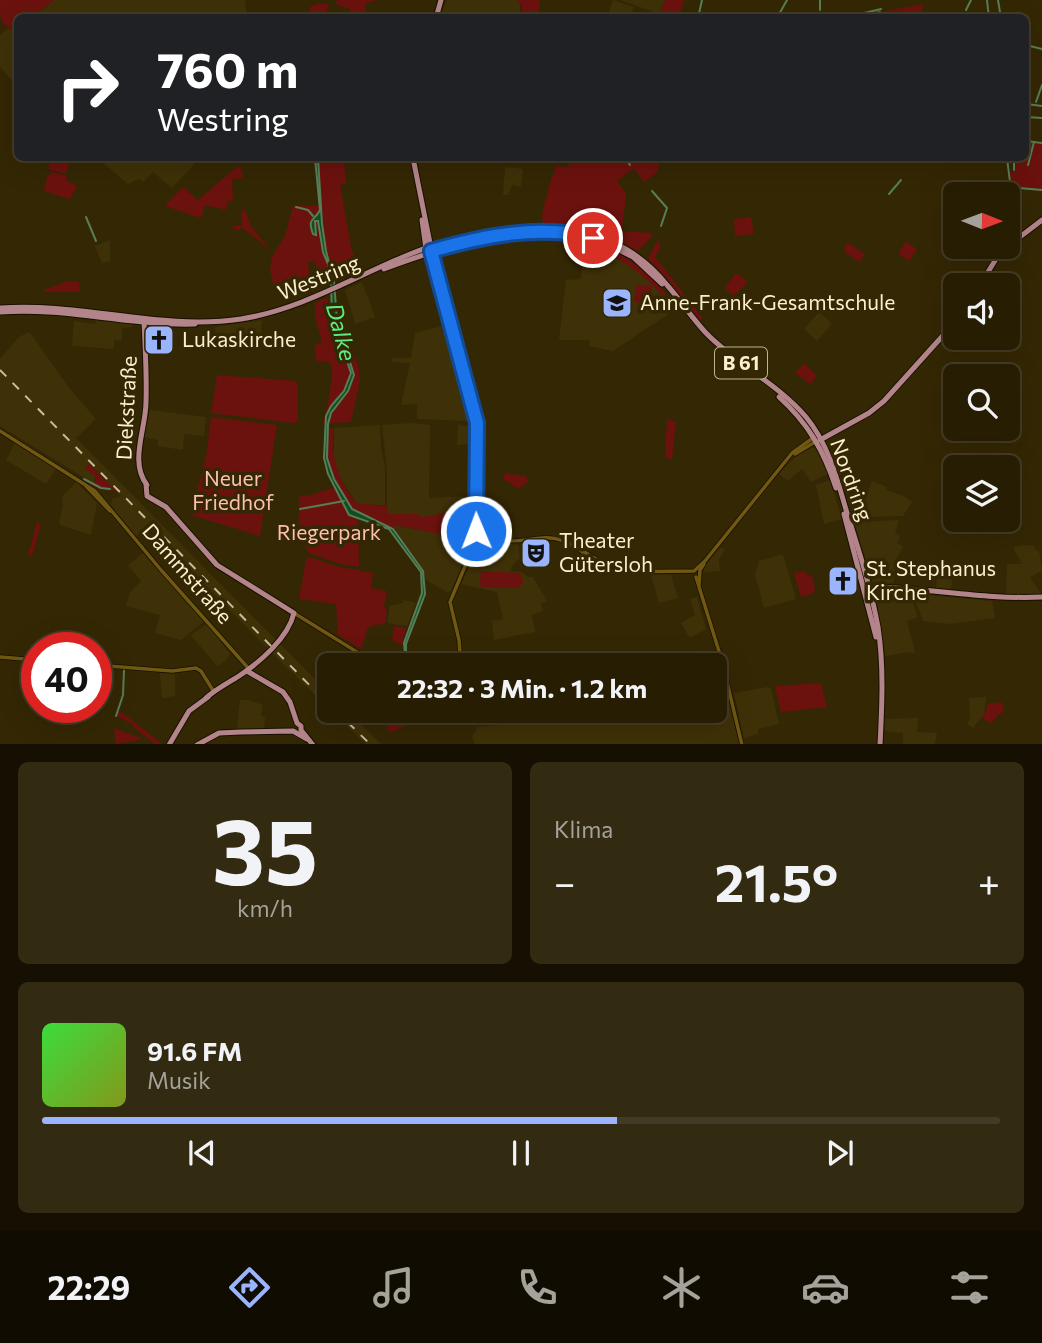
<!DOCTYPE html>
<html lang="de">
<meta charset="utf-8">
<style>
body{margin:0;font-family:Commissioner,sans-serif;background:#332a12;color:#f1f3f6;height:100vh;display:flex;flex-direction:column;font-size:26px;white-space:nowrap}
*{box-sizing:border-box;margin:0}
p{font-size:23px;color:#a4a29a}
.icon{flex:none;width:38px;height:38px;fill:none;stroke:currentColor;stroke-width:2;stroke-linecap:round;stroke-linejoin:round}
.map{position:relative;height:744px;overflow:hidden}
.drawer{display:flex;flex-direction:column;gap:18px;padding:18px;background:#151002;flex:1}
.drawer>*{flex:none}
.hud{position:absolute;left:14px;top:14px;width:1015px;height:147px;border-radius:10px;box-shadow:0 7px 28px #0002,0 0 0 2px #433b25;background:#202124;color:#fff;overflow:hidden}
.needle{width:46px;rotate:91deg}
.fabs{position:absolute;left:943px;top:182px;display:grid;gap:14px}
.fabs a{display:grid;place-items:center;width:77px;height:77px;border-radius:10px;background:#271d03;box-shadow:0 7px 28px #0002,0 0 0 2px #433b25;font-size:35px}
.speed{position:absolute;left:21px;top:632px;display:flex;gap:14px;font-size:35px;font-weight:700;text-align:center}
.speed>*{display:grid;place-content:center;width:91px;height:91px;border-radius:50%;background:#271d03;box-shadow:0 7px 28px #0002,0 0 0 2px #433b25;line-height:1}
.speed .limit{border:10px solid #d22;background:#fff;color:#111}
.pin{position:absolute;display:grid;place-items:center;width:60px;height:60px;color:#fff;margin:-30px;border:4px solid #fff;border-radius:50%;box-shadow:0 2px 7px #0007}
.me{position:absolute;width:77px;margin:-38px;rotate:359deg;stroke-linejoin:round;filter:drop-shadow(0 0 5px #0008)}
.turn{display:flex;align-items:center;gap:24px;height:147px;padding:0 28px;font-size:32px}
.turn .icon{width:91px;height:91px;stroke-width:2.5}
.turn b{display:block;font-size:49px;line-height:60px}
.big{font-size:52px;font-weight:700;line-height:1.1}
.drawer .tile{flex:1;display:flex;flex-direction:column;justify-content:center;gap:10px;min-width:0;padding:0 24px;border-radius:10px;background:#332a12}
.drawer .dial{align-items:center;gap:0}
.dial b{font-size:91px;line-height:1}
.song{display:flex;align-items:center;gap:21px}
.cover{width:84px;height:84px;border-radius:10px;background:linear-gradient(135deg,hsl(120 70% 55%),hsl(70 70% 35%))}
.played{height:7px;border-radius:4px;background:linear-gradient(90deg,#9ab5fd 60%,#433b25 60%)}
.keys{display:flex;justify-content:space-around;direction:ltr}
.heat{display:flex;justify-content:space-between;align-items:center;font-size:38px;direction:ltr}
.drawer .tiles{flex:1;display:grid;gap:18px;grid-template-columns:1fr 1fr}
.tile:last-child{grid-column:span 2}
.trip{position:absolute;left:317px;top:653px;width:410px;height:70px;border-radius:10px;background:#271d03;box-shadow:0 7px 28px #0002,0 0 0 2px #433b25;font-weight:700;line-height:70px;text-align:center}
.menu{display:flex;height:112px;justify-content:space-around;align-items:center;background:#100c01;color:#a4a29a}
.menu .icon{width:49px;height:49px}
.menu .current{color:#9ab5fd}
.menu b{font-size:32px;color:#f1f3f6}
.map>svg:first-child{display:block}
.built{fill:#3f3107}
.green{fill:#6b120e}
.water{fill:#104e22;stroke:#577e56;stroke-width:2}
.lines{fill:none;stroke-linecap:round;stroke-linejoin:round}
.stream{stroke:#577e56;stroke-width:2}
.minor-casing{stroke:#181101;stroke-width:5}
.major-casing{stroke:#181101;stroke-width:7}
.minor{stroke:#705812;stroke-width:3.5}
.major{stroke:#b3858b;stroke-width:5}
.rail{stroke:#c9bc9b;stroke-width:2;stroke-dasharray:9 9;stroke-linecap:butt}
.route-casing{stroke:#114b97;stroke-width:18}
.route{stroke:#1a73e8;stroke-width:12}
.labels{text-anchor:middle;stroke-width:7;stroke-linejoin:round;paint-order:stroke}
.shield{fill:#342704;stroke:#c0b392;stroke-width:2}
.shield-label{font-size:19px;font-weight:bold;fill:#fcefcf}
.street-label{font-size:21px;fill:#fcefcf;stroke:#342704}
.poi-label{font-size:21px;fill:#fcefcf;stroke:#342704;text-anchor:start}
.park-label{font-size:21px;fill:#febeb4;stroke:#342704}
.water-label{font-size:23px;font-style:italic;fill:#60eb81;stroke:#342704}
</style>
<div class="map">
<svg width="1042" height="745" viewBox="0 0 1042 745">
<rect width="100%" height="100%" fill="#342704"/>
<g class="built">
<polygon points="54,0 245,0 247,17 32,18"/>
<polygon points="447,0 518,0 520,4 520,17 439,18"/>
<polygon points="613,0 634,7 630,17 607,18"/>
<polygon points="620,0 665,0 660,14"/>
<polygon points="9,28 17,35 17,86 0,67 0,35"/>
<polygon points="97,158 200,158 172,188 153,172 143,182 139,179 128,184"/>
<polygon points="505,167 523,169 521,187 512,185 508,195 503,195"/>
<polygon points="110,240 110,261 102,263 95,246"/>
<polygon points="585,246 604,252 635,268 659,291 674,310 613,351 589,346 590,340 559,340 566,280 581,279"/>
<polygon points="362,282 375,317 355,324 345,290"/>
<polygon points="819,312 832,324 817,341 804,329"/>
<polygon points="96,319 132,324 132,327 122,328 122,340 114,340 114,349 72,346 74,321 95,324"/>
<polygon points="262,320 261,330 267,346 216,347 215,327"/>
<polygon points="446,325 465,388 473,421 417,419 417,404 401,405 410,363 391,362 392,358 411,358 415,333"/>
<polygon points="28,332 31,334 70,389 96,419 76,438 276,640 267,648 150,529 136,536 111,505 112,499 121,496 89,463 96,477 93,483 0,426 0,359 18,338"/>
<polygon points="150,410 206,417 204,436 184,434 183,450 158,446 158,440 144,437"/>
<polygon points="411,423 430,425 429,498 472,496 471,517 447,520 445,513 427,517 419,517 419,514 387,514 387,468 382,425"/>
<polygon points="380,425 381,448 385,468 385,505 358,505 338,475 334,458 334,428"/>
<polygon points="458,425 473,427 474,444 457,445"/>
<polygon points="15,443 56,469 46,484 6,460"/>
<polygon points="812,447 817,448 828,474 811,482 802,469 788,481 779,474 797,455"/>
<polygon points="830,480 842,519 824,524 816,485"/>
<polygon points="872,481 887,487 886,490 904,496 912,502 903,516 859,517"/>
<polygon points="76,482 97,503 91,535 60,525 59,523 63,507 62,497"/>
<polygon points="899,520 895,533 900,536 897,543 903,546 895,562 898,563 893,583 873,583 855,525 860,522"/>
<polygon points="395,525 458,538 473,539 451,591 447,592 426,580 422,568 394,528"/>
<polygon points="482,540 518,545 520,558 512,566 511,571 522,572 527,577 533,577 547,601 541,604 543,611 532,615 535,632 494,640 492,621 503,619 497,592 461,584"/>
<polygon points="1025,545 1034,546 1036,551 1039,551 1042,571 1030,577 1041,594 1006,594 1007,564 1022,564 1013,547"/>
<polygon points="720,548 725,549 719,560 720,571 704,572 704,567"/>
<polygon points="143,553 204,621 181,640 155,633 160,615 126,606 130,592 141,581 128,565"/>
<polygon points="783,554 796,599 764,608 755,574 759,561"/>
<polygon points="938,568 953,569 951,590 936,588"/>
<polygon points="651,575 671,575 678,598 659,603"/>
<polygon points="909,593 918,617 907,621 915,653 910,652 885,656 876,596 880,594"/>
<polygon points="916,594 992,601 995,618 950,624 923,621 914,597"/>
<polygon points="697,597 706,629 690,638 681,623 695,615 690,599"/>
<polygon points="403,600 416,603 407,626 387,623 390,606 403,603"/>
<polygon points="207,624 230,654 226,660 217,666 191,635"/>
<polygon points="280,644 329,693 329,709 271,652"/>
<polygon points="160,673 175,674 175,696 162,698"/>
<polygon points="768,687 771,689 779,724 758,729 758,734 744,738 734,693"/>
<polygon points="724,695 728,698 739,744 475,745 472,737 478,727 501,725 513,711 714,710 714,698"/>
<polygon points="986,697 984,714 973,728 967,724 970,719 969,698"/>
<polygon points="240,700 248,700 263,705 261,716 265,717 264,730 237,729"/>
<polygon points="331,711 347,711 381,744 366,744"/>
<polygon points="918,718 917,732 937,733 935,744 903,744 903,733 885,731 885,719"/>
</g>
<g class="green">
<path d="M0 0H54L32 17 18 18 17 35C1 21 0 26 0 0Z"/>
<polygon points="337,0 378,0 366,3 365,17 350,18 350,9 335,4"/>
<polygon points="518,0 540,0 539,17 520,17 522,5 518,3"/>
<polygon points="665,0 684,0 679,17 660,14"/>
<polygon points="317,4 329,4 325,17 312,17 309,7"/>
<polygon points="923,4 922,12 889,18 885,11"/>
<polygon points="1026,141 1042,144 1042,190 1021,188 1019,183 1011,182 1009,172 1014,172 1014,158 1026,158"/>
<polygon points="51,158 72,158 65,174 48,169"/>
<polygon points="318,158 344,158 346,184 340,185 351,247 359,272 334,282 325,247"/>
<path d="M571 158H660L657 173 644 182 634 168 617 181 626 194 622 231 652 233 653 235 638 251C607 233 578 227 543 224L542 214 552 175H554L555 166 568 167Z"/>
<polygon points="240,166 244,178 232,179 233,202 228,200 226,210 205,205 201,218 165,206 183,187 198,200 234,169"/>
<polygon points="52,172 67,176 66,180 77,186 70,199 44,191 47,177"/>
<polygon points="293,206 320,206 319,213 310,223 311,229 317,231 315,221 318,221 331,283 321,287 315,261 308,262 311,291 284,301 274,287 270,270 272,257 285,236"/>
<polygon points="244,208 251,226 270,250 242,227 238,231 231,226 242,226 241,213"/>
<polygon points="751,217 754,234 735,236 734,219"/>
<path d="M545 236C605 236 642 261 677 308L674 310C643 267 598 240 545 239Z"/>
<polygon points="658,240 661,247 655,257 702,317 700,321 670,282 648,258"/>
<polygon points="906,241 917,249 909,261 898,254"/>
<polygon points="847,242 865,254 859,262 844,251"/>
<polygon points="736,273 748,282 733,296 725,288"/>
<polygon points="65,282 79,282 80,292 45,292 44,290"/>
<polygon points="636,285 652,286 650,304 634,302"/>
<path d="M328 297 330 327 334 346 342 348 351 373C347 393 326 404 325 424H323C327 409 334 377 331 364L325 361H316L315 345 322 343 315 316V303Z"/>
<path d="M337 316 342 319 359 368 360 380 351 422 329 423C332 404 350 394 353 375 355 356 338 335 337 316Z"/>
<polygon points="804,363 817,376 810,384 795,373"/>
<polygon points="217,375 296,381 298,384 298,420 294,423 211,413"/>
<polygon points="211,417 277,425 260,536 191,515 206,457"/>
<polygon points="667,419 676,422 672,459 665,458"/>
<path d="M334 428C329 457 340 481 356 503L387 506 388 514H419L420 517 445 513 447 520 471 517 472 530 458 524 456 533 472 536 473 539 458 538 395 525 394 528 422 568 426 580 420 566 395 530 376 520 357 513 348 504 329 467 327 458 328 429Z"/>
<polygon points="88,463 116,491 98,489 84,479 93,483 96,480 95,476 85,469"/>
<polygon points="505,473 525,476 529,481 518,489 503,478"/>
<polygon points="335,487 349,515 358,517 359,567 337,563 308,553 299,525 299,496 311,495"/>
<polygon points="37,522 41,524 32,556 28,555"/>
<path d="M309 557 336 566 373 573 371 588 387 591 384 607 387 611 385 624C360 626 371 628 361 649L338 635 336 604 299 599 306 559Z"/>
<polygon points="477,571 521,573 523,583 517,588 478,587 481,585 479,579 482,574"/>
<polygon points="805,571 808,576 813,577 815,592 801,597 794,573"/>
<polygon points="394,626 406,628 402,645 392,640"/>
<polygon points="821,683 827,707 781,712 775,686"/>
<polygon points="1002,702 1004,712 998,715 991,724 982,717 987,709 987,704"/>
<polygon points="118,711 128,717 162,744 155,744 133,727 134,725 117,716"/>
<polygon points="393,711 432,711 432,715 425,715 425,724 408,725 389,733 387,721"/>
<polygon points="114,728 143,739 116,744"/>
</g>
<path class="water" d="M315 158H318L322 224 326 251 334 282 337 320 354 375 348 391 331 413 328 424 327 458 334 479 352 509 393 529 423 571 425 594 406 644V665L404 643 422 593 421 572 389 529 349 515 328 474 324 458 326 416 331 406 344 391 351 373 332 316 331 283 328 264 323 252 318 221H315L316 235 313 234C307 217 314 222 320 210Z"/>
<g class="lines">
<g class="stream">
<polyline points="820,0 820,10"/>
<polyline points="987,0 989,18"/>
<polyline points="998,0 1001,18"/>
<polyline points="966,10 971,0"/>
<polyline points="698,18 702,0"/>
<polyline points="777,18 787,0"/>
<polyline points="843,18 881,9"/>
<polyline points="856,18 880,12"/>
<polyline points="964,18 964,15"/>
<polyline points="1026,45 1042,49"/>
<polyline points="1036,102 1042,85"/>
<polyline points="1026,104 1042,106"/>
<polyline points="1026,117 1042,118"/>
<polyline points="1026,141 1042,143"/>
<polyline points="626,158 630,165"/>
<polyline points="970,158 970,160"/>
<polyline points="616,162 622,158"/>
<polyline points="1028,165 1034,142"/>
<polyline points="1014,170 1014,158"/>
<polyline points="1008,187 1042,190"/>
<polyline points="652,191 667,208 661,226"/>
<polyline points="889,194 901,180"/>
<polyline points="1004,194 1010,182 1007,158"/>
<polyline points="296,207 308,210 313,216"/>
<polyline points="86,217 96,241"/>
<polyline points="84,479 101,488 110,489"/>
<polyline points="300,509 344,501"/>
<polyline points="116,716 123,695 124,670"/>
</g>
<g class="minor-casing">
<g id="minor">
<polyline points="427,253 436,278"/>
<polyline points="432,253 477,427 476,540 450,602 459,640 461,665"/>
<polyline points="0,431 95,491 161,570 249,669"/>
<polyline points="795,454 815,442"/>
<polyline points="86,486 110,511"/>
<polyline points="476,532 496,537"/>
<path d="M476 537C487 537 498 541 509 541 527 542 545 533 563 541 584 549 600 565 622 570"/>
<polyline points="576,547 601,567 613,572 694,571 705,561 792,453 813,438"/>
<polyline points="696,577 722,661 742,745"/>
<polyline points="699,585 700,570 704,564"/>
<polyline points="294,613 378,665"/>
<polyline points="0,657 37,660"/>
<polyline points="96,665 172,671 196,668 201,671 214,692"/>
</g>
</g>
<g class="major-casing">
<g id="major">
<polyline points="436,18 441,0"/>
<polyline points="413,158 431,248"/>
<polyline points="422,220 426,249"/>
<polyline points="599,240 633,257 662,284"/>
<polyline points="1008,246 1042,220"/>
<path d="M384 269C445 246 503 229 569 234"/>
<polyline points="980,285 996,259 1007,247"/>
<path d="M0 308C81 302 161 331 241 319 299 310 350 279 403 257 447 238 495 228 542 228 592 228 636 246 667 285 681 301 692 318 706 333 736 364 778 384 806 417 829 445 837 479 847 513 859 551 871 588 878 627 884 666 882 705 880 745"/>
<path d="M0 312C66 307 130 326 195 324"/>
<path d="M144 320C145 347 147 374 146 402 146 429 129 462 147 485"/>
<path d="M779 397C808 423 824 451 836 488"/>
<polyline points="820,440 869,413 884,401 956,321"/>
<path d="M146 484 147 496 166 507 217 565 294 613C288 638 260 662 239 676 228 683 216 689 206 698"/>
<polyline points="844,514 876,637"/>
<path d="M867 587C926 587 983 600 1042 597"/>
<polyline points="247,671 283,692 290,702 297,723 301,726 301,730 313,745"/>
<polyline points="169,745 189,711 208,697"/>
<polyline points="197,745 219,733 241,732 293,731 307,739"/>
</g>
</g>
<use href="#minor" class="minor"/>
<use href="#major" class="major"/>
<g class="rail">
<polyline points="0,370 329,705"/>
<polyline points="335,710 371,745"/>
</g>
</g>
<g class="lines">
<g class="route-casing">
<path id="route" d="M476 531 477 423 431 251C483 236 540 224 593 238"/>
</g>
<use href="#route" class="route"/>
</g>
<defs>
<g id="school-square" transform="scale(1.575)"><rect x="-9" y="-9" width="18" height="18" rx="4" fill="#9ab5fd" stroke="#342704"/><path d="M0-5L7-2L0 1L-7-2ZM-4 1L0 2.5L4 1V4Q0 6-4 4Z" fill="#111"/></g>
<g id="church-square" transform="scale(1.575)"><rect x="-9" y="-9" width="18" height="18" rx="4" fill="#9ab5fd" stroke="#342704"/><path d="M-1.2-6h2.4v3.5h3.3v2.4h-3.3V6h-2.4V-.1h-3.3v-2.4h3.3Z" fill="#111"/></g>
<g id="theatre-square" transform="scale(1.575)"><rect x="-9" y="-9" width="18" height="18" rx="4" fill="#9ab5fd" stroke="#342704"/><path d="M-5-5.5Q0-4 5-5.5V0Q5 5 0 6Q-5 5-5 0ZM-3.3-2.5H-1v1.5H-3.3ZM1-2.5H3.3v1.5H1ZM-2.8 1Q0 5.5 2.8 1Z" fill="#111"/></g>
</defs>
<g fill-rule="evenodd">
<use href="#school-square" x="617" y="303"/>
<use href="#church-square" x="159" y="340"/>
<use href="#theatre-square" x="536" y="553"/>
<use href="#church-square" x="843" y="581"/>
</g>
<g class="labels">
<rect class="shield" x="715" y="347.5" width="52" height="31" rx="5"/>
<g class="shield-label">
<text x="741" y="370">B 61</text>
</g>
<g class="street-label">
<text transform="translate(319 278) rotate(-22)" y="7">Westring</text>
<text transform="translate(127 408) rotate(-87)" y="7">Diekstraße</text>
<text transform="translate(851 480) rotate(70)" y="7">Nordring</text>
<text transform="translate(187 574) rotate(49)" y="7">Dammstraße</text>
</g>
<g class="poi-label">
<text x="640" y="310">Anne-Frank-Gesamtschule</text>
<text x="182" y="347">Lukaskirche</text>
<text x="559" y="548">Theater<tspan x="559" dy="24">Gütersloh</tspan></text>
<text x="866" y="576">St. Stephanus<tspan x="866" dy="24">Kirche</tspan></text>
</g>
<g class="park-label">
<text x="233" y="486">Neuer<tspan x="233" dy="24">Friedhof</tspan></text>
<text x="329" y="540">Riegerpark</text>
</g>
<g class="water-label">
<text transform="translate(341 332) rotate(75)" y="8">Dalke</text>
</g>
</g>
</svg>
<div class="fabs">
<a><svg class="needle" viewBox="-14 -14 28 28"><path d="M0-13l5 13h-10z" fill="#e53935"/><path d="M0 13l5-13h-10z" fill="#a4a29a"/></svg></a>
<a><svg class="icon" aria-label="sound" viewBox="0 0 24 24"><path d="M4 9h4l5-4v14l-5-4H4zM17 9q2 3 0 6"/></svg></a>
<a><svg class="icon" aria-label="search" viewBox="0 0 24 24"><circle cx="10" cy="10" r="6"/><path d="M15 15l6 6"/></svg></a>
<a><svg class="icon" aria-label="layers" viewBox="0 0 24 24"><path d="M12 4l9 5-9 5-9-5zM3 14l9 5 9-5"/></svg></a>
</div>
<div class="speed"><div class="limit">40</div></div>
<div class="pin" style="left:593px;top:238px;background:#d93025"><svg class="icon" aria-label="arrive" viewBox="0 0 24 24"><path d="M6 21V4h12l-3 4 3 4H6"/></svg></div>
<svg class="me" style="left:476px;top:531px" viewBox="-20 -20 40 40"><circle r="17" fill="#1a73e8" stroke="#fff" stroke-width="3"/><path d="M0-11L8 9 0 5-8 9z" fill="#fff"/></svg>
<div class="trip">22:32 · 3 Min. · 1.2 km</div>
<div class="hud">
<div class="turn"><svg class="icon" aria-label="right" viewBox="0 0 24 24"><path d="M7 20v-9h11M14 6l5 5-5 5"/></svg><div><b>760 m</b>Westring</div></div>
</div>
</div>
<section class="drawer">
<div class="tiles">
<div class="tile dial"><b>35</b><p>km/h</p></div>
<div class="tile"><p>Klima</p>
<div class="heat"><a>−</a><b class="big">21.5°</b><a>+</a></div>
</div>
<div class="tile">
<div class="song"><i class="cover"></i><div><b>91.6 FM</b><p>Musik</p></div></div>
<div class="played"></div>
<div class="keys"><svg class="icon" aria-label="previous" viewBox="0 0 24 24"><path d="M18 5L8 12l10 7zM5 5v14"/></svg><svg class="icon" aria-label="pause" viewBox="0 0 24 24"><path d="M8 5v14M16 5v14"/></svg><svg class="icon" aria-label="next" viewBox="0 0 24 24"><path d="M6 5l10 7-10 7zM19 5v14"/></svg></div>
</div>
</div>
</section>
<nav class="menu">
<b>22:29</b>
<svg class="icon current" aria-label="directions" viewBox="0 0 24 24"><path d="M12 3l9 9-9 9-9-9zM9 14v-3h6M13 9l2 2-2 2"/></svg>
<svg class="icon" aria-label="music" viewBox="0 0 24 24"><path d="M9 18V5l10-2v13"/><circle cx="6" cy="18" r="3"/><circle cx="16" cy="16" r="3"/></svg>
<svg class="icon" aria-label="phone" viewBox="0 0 24 24"><path d="M5 4h4l2 5-3 2q2 4 5 5l2-3 5 2v4C11 20 4 13 5 4z"/></svg>
<svg class="icon" aria-label="climate" viewBox="0 0 24 24"><path d="M12 3v18M4 7l16 10M4 17L20 7"/></svg>
<svg class="icon" aria-label="car" viewBox="0 0 24 24"><path d="M5 17H2v-5l4-1 3-4h7l3 4 3 1v5h-3M9 17h6M6 11h13"/><circle cx="7" cy="17" r="2"/><circle cx="17" cy="17" r="2"/></svg>
<svg class="icon" aria-label="filters" viewBox="0 0 24 24"><path d="M4 7h16M4 17h16"/><circle cx="9" cy="7" r="2"/><circle cx="15" cy="17" r="2"/></svg>
</nav>
